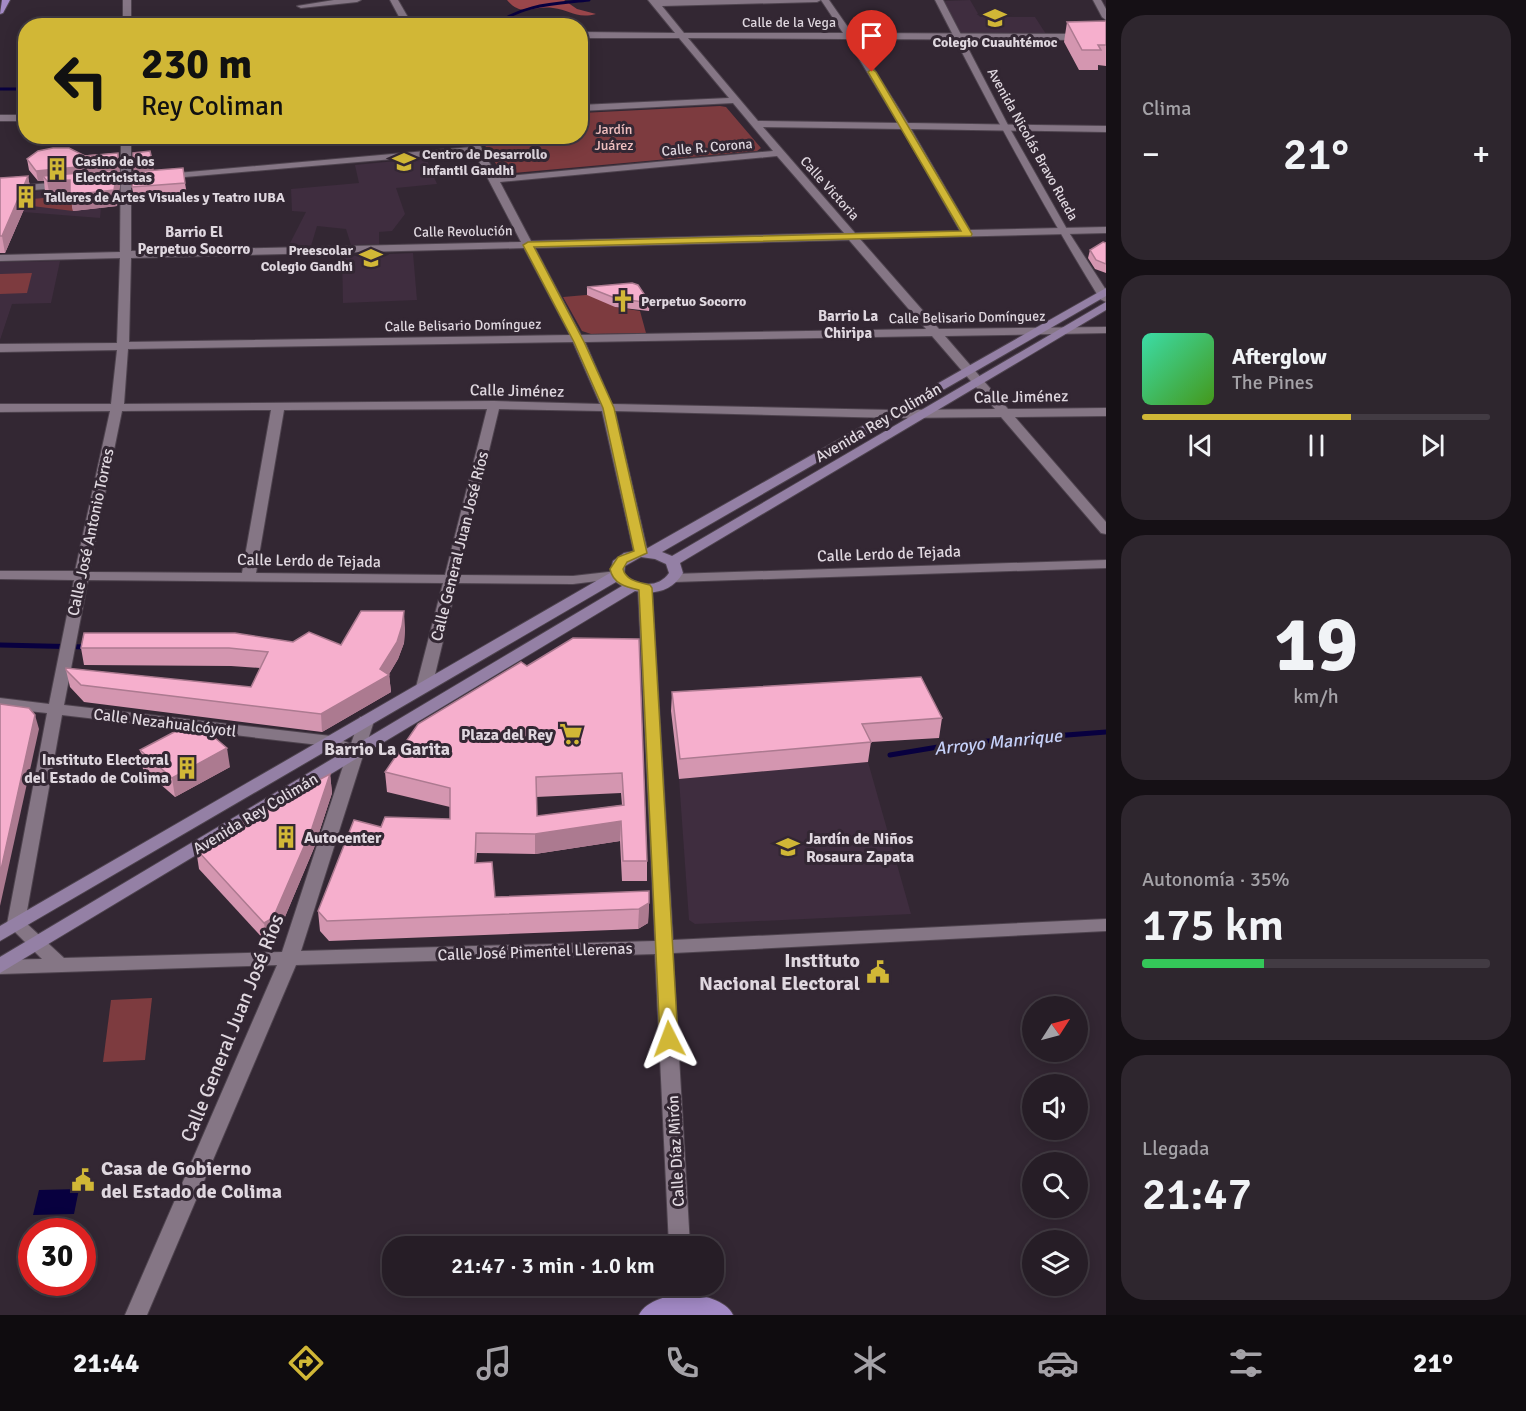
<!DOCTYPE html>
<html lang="es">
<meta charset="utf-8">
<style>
body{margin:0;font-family:Signika,sans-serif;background:#2e262e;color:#f1f3f6;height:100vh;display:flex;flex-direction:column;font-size:22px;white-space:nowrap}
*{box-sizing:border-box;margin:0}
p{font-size:20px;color:#a4a2a7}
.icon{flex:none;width:33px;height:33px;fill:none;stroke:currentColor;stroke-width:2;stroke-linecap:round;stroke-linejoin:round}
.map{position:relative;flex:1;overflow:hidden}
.side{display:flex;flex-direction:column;gap:15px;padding:15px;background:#151015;width:420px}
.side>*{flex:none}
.banner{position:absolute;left:18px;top:18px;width:570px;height:126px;border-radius:24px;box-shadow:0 3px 15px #0003,0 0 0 2px #423b43;background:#d1b736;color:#111;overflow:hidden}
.needle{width:39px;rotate:54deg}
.tools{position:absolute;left:1022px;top:996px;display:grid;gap:12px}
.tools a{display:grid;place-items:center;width:66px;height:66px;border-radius:50%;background:#261d26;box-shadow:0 3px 15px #0003,0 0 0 2px #423b43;font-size:30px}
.speed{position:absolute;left:18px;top:1218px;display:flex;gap:12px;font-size:30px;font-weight:700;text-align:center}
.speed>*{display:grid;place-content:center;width:78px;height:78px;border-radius:50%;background:#261d26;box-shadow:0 3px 15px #0003,0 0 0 2px #423b43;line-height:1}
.speed .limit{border:9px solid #d22;background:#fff;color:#111}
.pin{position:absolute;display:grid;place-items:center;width:51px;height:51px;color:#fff;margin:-62px -26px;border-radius:50% 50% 50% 0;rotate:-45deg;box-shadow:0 0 6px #0007}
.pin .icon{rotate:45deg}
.me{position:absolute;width:66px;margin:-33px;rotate:357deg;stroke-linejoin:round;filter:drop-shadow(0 0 4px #0008)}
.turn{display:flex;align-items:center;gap:21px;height:126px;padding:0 24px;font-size:27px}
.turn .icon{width:78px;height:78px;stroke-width:2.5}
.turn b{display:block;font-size:42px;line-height:51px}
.big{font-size:45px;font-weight:600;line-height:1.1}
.side .widget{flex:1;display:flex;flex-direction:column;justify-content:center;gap:9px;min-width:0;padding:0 21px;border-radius:24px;background:#2e262e}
.side .dial{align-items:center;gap:0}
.dial b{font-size:78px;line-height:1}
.song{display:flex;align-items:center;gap:18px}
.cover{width:72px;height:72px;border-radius:9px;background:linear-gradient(135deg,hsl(160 70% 55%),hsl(100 70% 35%))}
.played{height:6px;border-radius:3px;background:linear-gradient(90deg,#d1b736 60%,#423b43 60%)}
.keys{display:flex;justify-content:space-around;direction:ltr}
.heat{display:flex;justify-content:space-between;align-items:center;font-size:33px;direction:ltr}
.charge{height:9px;border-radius:4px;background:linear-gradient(90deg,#34c759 35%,#423b43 0)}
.trip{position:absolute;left:382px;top:1236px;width:342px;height:60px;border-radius:24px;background:#261d26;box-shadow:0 3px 15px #0003,0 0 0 2px #423b43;font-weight:600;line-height:60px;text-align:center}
.dock{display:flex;height:96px;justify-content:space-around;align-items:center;background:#0f0c0f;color:#a4a2a7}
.dock .icon{width:42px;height:42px}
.dock .active{color:#d1b736}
.dock b{font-size:27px;color:#f1f3f6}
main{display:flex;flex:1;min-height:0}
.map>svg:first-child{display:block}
.built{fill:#3f2d3f}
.green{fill:#7d3b3f}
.forest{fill:#9a464b}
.water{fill:#08003f}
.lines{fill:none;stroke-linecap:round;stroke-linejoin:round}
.stream-far1{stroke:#08003f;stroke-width:3}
.stream{stroke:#08003f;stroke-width:5}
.minor-casing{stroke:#4e434e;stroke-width:2}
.tertiary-casing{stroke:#4e434e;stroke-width:2}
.secondary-casing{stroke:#4e434e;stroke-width:2}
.primary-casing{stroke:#4e434e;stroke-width:2}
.minor{fill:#857685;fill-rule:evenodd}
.tertiary{fill:#857685;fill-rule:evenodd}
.secondary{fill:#9480a5;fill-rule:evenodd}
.primary{fill:#a289c5;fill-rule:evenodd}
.wall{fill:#d496b0;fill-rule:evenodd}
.shaded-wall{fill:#ac7a90}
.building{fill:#f6afcd;stroke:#ac7a90;stroke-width:1.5;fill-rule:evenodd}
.route{fill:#d1b736;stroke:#887723;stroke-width:1.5}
.labels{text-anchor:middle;stroke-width:6;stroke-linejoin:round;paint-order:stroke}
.far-street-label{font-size:14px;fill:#dfd7df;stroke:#332733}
.far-poi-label{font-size:14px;font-weight:bold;fill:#dfd7df;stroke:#332733;text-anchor:start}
.far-park-label{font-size:14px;fill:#f1c0c0;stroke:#332733}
.far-neighbourhood-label{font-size:15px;font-weight:bold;fill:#dfd7df;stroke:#332733}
.street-label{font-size:16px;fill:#dfd7df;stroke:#332733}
.poi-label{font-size:16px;font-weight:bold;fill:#dfd7df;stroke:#332733;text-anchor:end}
.water-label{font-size:18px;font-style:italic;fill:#c5d0f8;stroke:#332733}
.neighbourhood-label{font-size:18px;font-weight:bold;fill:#dfd7df;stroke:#332733}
.near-poi-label{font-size:20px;font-weight:bold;fill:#dfd7df;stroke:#332733;text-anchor:end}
.near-street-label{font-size:20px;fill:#dfd7df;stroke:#332733}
</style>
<main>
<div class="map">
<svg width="1106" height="1315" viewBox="0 0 1106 1315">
<rect width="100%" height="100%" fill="#332733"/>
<g class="built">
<polygon points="970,0 980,17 1035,17 1046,34 961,33 944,1"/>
<polygon points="426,158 437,184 396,188 405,214 392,231 379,232 379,244 351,245 346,229 317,226 311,246 288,247 306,212 292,211 291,189 359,183 355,165"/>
<polygon points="72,188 73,210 101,208 100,218 23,212 5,253 0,253 0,195"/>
<polygon points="413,253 417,300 343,303 342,256"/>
<polygon points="60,261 51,303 12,304 0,340 0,262"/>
<polygon points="868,762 911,914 695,924 689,920 679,779"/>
</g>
<g class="green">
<polygon points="720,106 726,107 761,148 757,151 502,174 480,137 580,136 581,113"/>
<polygon points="72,195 73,211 32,206 33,199"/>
<polygon points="32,273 27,293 0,294 0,274"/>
<polygon points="597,294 615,307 640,311 646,333 591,334 582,331 563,297"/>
<polygon points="152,998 145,1060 103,1062 111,1000"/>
</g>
<path class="forest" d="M507 0H564L577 9 596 14C576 19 570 10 553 8 534 5 522 18 507 0Z"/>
<polygon class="water" points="79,1189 74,1214 33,1215 39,1190"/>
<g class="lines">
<g class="stream-far1">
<path d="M494 26C522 4 555 4 589 0"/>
<polyline points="0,89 26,89"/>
</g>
<g class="stream">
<polyline points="0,645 87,647"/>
<polyline points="890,755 962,743 1106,732"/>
</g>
<g class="minor-casing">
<g id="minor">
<rect x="123" y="0" width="8" height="26"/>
<polygon points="334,0 361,0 357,2 301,8 297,6"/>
<polygon points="390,0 398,0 413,26 404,26"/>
<path d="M648 0H829L852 33 1106 34V40L855 39 908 123 1106 126V132L911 129 970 230 1106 227V233L860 239 939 329 1106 327V333L945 336 1008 409 1106 408V416L1015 417 1106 522V534L1101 533 1001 417 893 418 615 411 648 553 641 557 634 553 602 411 499 409 459 575 573 576 617 571 622 572 624 575 622 578 573 584 457 583 432 687 424 692 416 687 443 583 88 580 64 705 331 736 351 744 360 717H372L374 721 301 951 655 941 638 588 645 584 652 588 673 940 1106 919V931L673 953 690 1246H669L655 954 296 965 147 1315H125L277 965 0 974V960L42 959 7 924 47 713 0 708V698L49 704 74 580 0 579V571H75L110 411 0 412V404H111L117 350 0 352V344L117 343 120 258 0 261V255L120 252 121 136H131V251L521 242 474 152 162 179 161 177 166 174 471 147 465 136H475L497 177 773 151 733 103 580 111V105L729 98 679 38H580V32L675 33ZM821 0 843 33H684L662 6 817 2ZM688 38 847 39 898 123 758 121ZM763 127 902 129 960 231 855 233ZM777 156 844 233 531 241 500 182ZM849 240 926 329 581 335 535 248ZM524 248 570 335 129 342 131 258ZM932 336 995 409 893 410 612 404 585 342ZM573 342 600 404 494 401 124 404 128 349ZM487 409 445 575 256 573 284 410ZM271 410 242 573 89 572 122 411ZM62 715 328 746 347 754 282 952 64 958 25 922Z"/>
<rect x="0" y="115" width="26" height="6"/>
<polygon points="64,182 69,185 68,187 0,193 0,187"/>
<polygon points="1106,560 1106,568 674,582 667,578 674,574"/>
<polygon points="672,1286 692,1286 694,1303 691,1310 683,1313 675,1310 672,1303"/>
</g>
</g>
<g class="tertiary-casing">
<g id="tertiary">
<path d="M935 0H943L1009 127 1068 231 1106 290V302L1100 299C1040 202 987 102 935 0Z"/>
<polygon points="1093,0 1101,0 1106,9 1106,20 1102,17"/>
</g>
</g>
<g class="secondary-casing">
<path id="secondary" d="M1106 288V296L662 552 672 556 1106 302V310L680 563 683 573C672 591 655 595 635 591L0 973V957L622 586 616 582 0 941V926L610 573 613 561 624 553 646 549ZM641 557 655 559 666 564 669 573C658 589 637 586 624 574L625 566Z"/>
</g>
<g class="primary-casing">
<g id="primary">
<polygon points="2,0 10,0 3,13 0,14"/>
<path d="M686 1294C702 1295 726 1300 733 1315H639C646 1300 670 1295 686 1294Z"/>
</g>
</g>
<use href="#minor" class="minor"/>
<use href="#tertiary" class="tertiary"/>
<use href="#secondary" class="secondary"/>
<use href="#primary" class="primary"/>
</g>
<g class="wall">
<polygon points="1106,21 1106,66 1098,65 1098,70 1079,70 1064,42 1067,22"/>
<polygon points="502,136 553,136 552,141 524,143 523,140 505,142"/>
<polygon points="118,153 120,174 118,174 120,185 117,206 73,211 70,195 50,197 45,192 44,181 38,181 29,170 27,159"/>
<polygon points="154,171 185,183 187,195 134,199 132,187"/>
<polygon points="28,176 31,193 5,253 0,253 0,178"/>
<polygon points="1106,243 1106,273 1095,269 1088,258 1090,250"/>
<polygon points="587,287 650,303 649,311 615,307 587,295"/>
<polygon points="405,628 404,643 398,659 389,674 391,692 322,732 84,702 70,687 66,670 251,687 260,668 231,666 84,665 81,648 293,642 341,645"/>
<path d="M639 639 647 861V881H622L620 841 535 854 477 853 476 863 495 897 649 903 648 923 638 929 329 941 320 931 318 911 381 827 450 819V807L387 792 385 772 527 666ZM621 793 622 805 537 816 536 797Z"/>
<polygon points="672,692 942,718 939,738 871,742 868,762 679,779 671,711"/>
<polygon points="140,750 230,767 175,797 143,769"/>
<polygon points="330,774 332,793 314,848 276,938 267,943 199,869 196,849"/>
</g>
<g class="shaded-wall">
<polygon points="505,136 522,136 523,140 505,142"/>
<polygon points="524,136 553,136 552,141 524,143"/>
<polygon points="118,153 120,174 118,174 120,185 117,206 73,211 70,195 50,197 47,181 117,174 43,176 44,181 38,181 36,171"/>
<polygon points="153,164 154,172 134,174 133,166"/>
<polygon points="28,176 31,193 5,253 2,236"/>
<polygon points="404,611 405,628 404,643 398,659 388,676 389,675 391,692 322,732 321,714 380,669"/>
<polygon points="35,715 39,729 0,906 0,874"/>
<polygon points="227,748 230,767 175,797 172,778"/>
<polygon points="330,774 332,793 314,848 276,938 267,943 264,923"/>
<polygon points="621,821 620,841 535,854 535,834"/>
<polygon points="649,903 648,923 638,929 639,909"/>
</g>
<g class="building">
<polygon points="1106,21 1106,45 1098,45 1101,50 1082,50 1067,22"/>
<polygon points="53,148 69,148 85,156 118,153 118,163 36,171 27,159 38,151"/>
<polygon points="150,151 153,164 133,166 133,153"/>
<polygon points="183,168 185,183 132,187 133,172"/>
<polygon points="117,170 114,190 70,195 70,180 47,181 43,176"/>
<polygon points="28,176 2,236 0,236 0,178"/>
<polygon points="1103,242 1106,243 1106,264 1096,260 1090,250"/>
<polygon points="632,283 638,285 650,303 615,298 587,287"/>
<polygon points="361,611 404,611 402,626 397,642 380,669 389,675 321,714 81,685 66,670 66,668 251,687 268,652 229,648 81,648 84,633 235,633 293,642 309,632 341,645"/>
<path d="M573 638 639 639 647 861H623L621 821 535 834 476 833 475 863 492 862 495 897 649 891V903L639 909 327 921 318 911 354 820 381 827 385 817 450 819V788L385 772 418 724 521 662 527 666ZM622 773 624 805 537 816 536 777Z"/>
<polygon points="921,677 942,718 862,724 871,742 680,759 672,692"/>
<polygon points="0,704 29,708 35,715 0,874"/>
<polygon points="195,721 227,748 172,778 140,750"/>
<polygon points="330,774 312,828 273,918 264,923 196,849 309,782 311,784"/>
</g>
<path class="route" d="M872 69 876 72 972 234 971 236 534 247 584 342 614 408 647 553 627 562 623 569C626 581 639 582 650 585L652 588 678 1039 675 1044 669 1046 663 1044 660 1039 639 590C626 587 613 584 610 569L618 557 634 551 603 408 574 342 523 245 528 242 961 231 868 72Z"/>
<defs>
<g id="school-bare" transform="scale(1.8)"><path d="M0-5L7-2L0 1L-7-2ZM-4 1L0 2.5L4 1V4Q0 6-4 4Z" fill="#d1b736" stroke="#332733" stroke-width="2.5" paint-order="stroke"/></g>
<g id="building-bare" transform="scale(1.8)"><path d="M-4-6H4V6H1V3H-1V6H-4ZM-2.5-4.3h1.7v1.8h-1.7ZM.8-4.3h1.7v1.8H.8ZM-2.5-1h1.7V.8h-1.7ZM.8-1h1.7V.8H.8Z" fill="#d1b736" stroke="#332733" stroke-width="2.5" paint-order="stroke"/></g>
<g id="church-bare" transform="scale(1.8)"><path d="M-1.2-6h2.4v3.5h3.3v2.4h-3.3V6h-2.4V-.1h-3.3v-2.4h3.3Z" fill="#d1b736" stroke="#332733" stroke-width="2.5" paint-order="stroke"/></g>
<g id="supermarket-bare" transform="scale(1.8)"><path d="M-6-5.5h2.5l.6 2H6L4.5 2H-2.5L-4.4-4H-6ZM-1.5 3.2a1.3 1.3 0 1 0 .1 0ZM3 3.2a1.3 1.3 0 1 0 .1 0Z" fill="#d1b736" stroke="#332733" stroke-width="2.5" paint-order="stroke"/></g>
<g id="civic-bare" transform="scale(1.8)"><path d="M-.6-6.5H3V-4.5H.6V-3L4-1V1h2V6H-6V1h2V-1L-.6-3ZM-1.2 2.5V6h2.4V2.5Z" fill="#d1b736" stroke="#332733" stroke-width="2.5" paint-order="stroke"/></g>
</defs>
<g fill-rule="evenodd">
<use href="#school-bare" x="995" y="18"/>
<use href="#school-bare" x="404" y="162"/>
<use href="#building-bare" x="57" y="169"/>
<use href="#building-bare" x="26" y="197"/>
<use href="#school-bare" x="371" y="258"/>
<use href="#church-bare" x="623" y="301"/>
<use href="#supermarket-bare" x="571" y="734"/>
<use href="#building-bare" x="187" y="768"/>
<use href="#building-bare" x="286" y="837"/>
<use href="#school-bare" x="788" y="847"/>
<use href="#civic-bare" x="878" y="972"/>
<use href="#civic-bare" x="83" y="1180"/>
</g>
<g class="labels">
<g class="far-street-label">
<text x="789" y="27">Calle de la Vega</text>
<text transform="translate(1033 144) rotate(61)" y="5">Avenida Nicolás Bravo Rueda</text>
<text transform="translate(707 147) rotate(-5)" y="5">Calle R. Corona</text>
<text transform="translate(830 188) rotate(48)" y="5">Calle Victoria</text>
<text transform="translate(463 231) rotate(-1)" y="5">Calle Revolución</text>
<text transform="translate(967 317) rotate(-1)" y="5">Calle Belisario Domínguez</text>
<text transform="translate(463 325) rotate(-1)" y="5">Calle Belisario Domínguez</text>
</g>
<g class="far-poi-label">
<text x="995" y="47" text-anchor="middle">Colegio Cuauhtémoc</text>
<text x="422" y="159">Centro de Desarrollo<tspan x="422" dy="16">Infantil Gandhi</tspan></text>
<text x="75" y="166">Casino de los<tspan x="75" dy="16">Electricistas</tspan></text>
<text x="44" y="202">Talleres de Artes Visuales y Teatro IUBA</text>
<text x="353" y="255" text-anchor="end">Preescolar<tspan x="353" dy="16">Colegio Gandhi</tspan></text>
<text x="641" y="306">Perpetuo Socorro</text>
</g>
<g class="far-park-label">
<text x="614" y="134">Jardín<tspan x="614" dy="16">Juárez</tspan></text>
</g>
<g class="far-neighbourhood-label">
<text x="194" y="237">Barrio El<tspan x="194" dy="17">Perpetuo Socorro</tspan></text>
<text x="848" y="321">Barrio La<tspan x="848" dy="17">Chiripa</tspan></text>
</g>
<g class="street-label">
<text transform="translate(517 390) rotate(1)" y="6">Calle Jiménez</text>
<text transform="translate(1021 396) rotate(-1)" y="6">Calle Jiménez</text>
<text transform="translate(878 422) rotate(-30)" y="6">Avenida Rey Colimán</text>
<text transform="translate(90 532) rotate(-78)" y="6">Calle José Antonio Torres</text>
<text transform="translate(459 546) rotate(-76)" y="6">Calle General Juan José Ríos</text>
<text transform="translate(889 553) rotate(-2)" y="6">Calle Lerdo de Tejada</text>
<text transform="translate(309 560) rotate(1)" y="6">Calle Lerdo de Tejada</text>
<text transform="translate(165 722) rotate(7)" y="6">Calle Nezahualcóyotl</text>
<text transform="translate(255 813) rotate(-31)" y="6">Avenida Rey Colimán</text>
<text transform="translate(535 951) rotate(-2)" y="6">Calle José Pimentel Llerenas</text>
<text transform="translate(675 1151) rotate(-93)" y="6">Calle Díaz Mirón</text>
</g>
<g class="poi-label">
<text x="553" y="740">Plaza del Rey</text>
<text x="169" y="765">Instituto Electoral<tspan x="169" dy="18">del Estado de Colima</tspan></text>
<text x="304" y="843" text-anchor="start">Autocenter</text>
<text x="806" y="844" text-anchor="start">Jardín de Niños<tspan x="806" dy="18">Rosaura Zapata</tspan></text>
</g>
<g class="water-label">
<text transform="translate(998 742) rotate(-6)" y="6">Arroyo Manrique</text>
</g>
<g class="neighbourhood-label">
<text x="387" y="755">Barrio La Garita</text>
</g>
<g class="near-poi-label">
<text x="860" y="967">Instituto<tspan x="860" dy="23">Nacional Electoral</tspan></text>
<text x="101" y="1175" text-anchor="start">Casa de Gobierno<tspan x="101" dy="23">del Estado de Colima</tspan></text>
</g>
<g class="near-street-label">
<text transform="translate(232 1028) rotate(-68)" y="7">Calle General Juan José Ríos</text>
</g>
</g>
</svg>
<div class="tools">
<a><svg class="needle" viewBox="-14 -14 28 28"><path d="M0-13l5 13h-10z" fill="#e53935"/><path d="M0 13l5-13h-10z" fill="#a4a2a7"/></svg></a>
<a><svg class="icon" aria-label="sound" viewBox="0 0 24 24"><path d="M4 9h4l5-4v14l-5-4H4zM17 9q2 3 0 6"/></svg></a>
<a><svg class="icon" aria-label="search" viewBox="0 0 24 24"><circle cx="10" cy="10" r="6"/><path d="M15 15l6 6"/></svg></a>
<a><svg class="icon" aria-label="layers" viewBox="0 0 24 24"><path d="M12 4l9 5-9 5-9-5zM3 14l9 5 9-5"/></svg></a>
</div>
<div class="speed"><div class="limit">30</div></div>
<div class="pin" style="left:872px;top:72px;background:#d93025"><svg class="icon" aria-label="arrive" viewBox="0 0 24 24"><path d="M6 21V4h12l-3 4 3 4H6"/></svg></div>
<svg class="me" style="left:669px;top:1039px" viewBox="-20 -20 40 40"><path d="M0-17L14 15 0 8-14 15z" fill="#d1b736" stroke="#fff" stroke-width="4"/></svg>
<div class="trip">21:47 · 3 min · 1.0 km</div>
<div class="banner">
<div class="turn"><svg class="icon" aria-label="left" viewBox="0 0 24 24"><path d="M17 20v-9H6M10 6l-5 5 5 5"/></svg><div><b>230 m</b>Rey Coliman</div></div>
</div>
</div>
<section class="side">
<div class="widget"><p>Clima</p>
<div class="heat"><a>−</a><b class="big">21°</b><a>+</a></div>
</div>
<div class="widget">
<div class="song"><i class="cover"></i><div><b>Afterglow</b><p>The Pines</p></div></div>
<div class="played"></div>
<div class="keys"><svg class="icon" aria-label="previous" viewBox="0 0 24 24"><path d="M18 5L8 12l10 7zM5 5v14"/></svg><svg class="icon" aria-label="pause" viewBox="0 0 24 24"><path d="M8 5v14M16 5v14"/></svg><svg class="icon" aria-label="next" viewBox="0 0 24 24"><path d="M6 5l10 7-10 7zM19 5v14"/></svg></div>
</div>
<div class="widget dial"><b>19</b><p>km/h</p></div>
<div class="widget"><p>Autonomía · 35%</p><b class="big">175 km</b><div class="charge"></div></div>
<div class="widget"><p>Llegada</p><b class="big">21:47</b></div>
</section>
</main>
<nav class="dock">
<b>21:44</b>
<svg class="icon active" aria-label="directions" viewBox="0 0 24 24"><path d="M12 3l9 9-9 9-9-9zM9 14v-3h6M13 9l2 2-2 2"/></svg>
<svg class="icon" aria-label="music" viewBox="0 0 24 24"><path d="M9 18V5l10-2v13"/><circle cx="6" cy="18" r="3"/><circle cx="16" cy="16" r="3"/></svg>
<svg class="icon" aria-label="phone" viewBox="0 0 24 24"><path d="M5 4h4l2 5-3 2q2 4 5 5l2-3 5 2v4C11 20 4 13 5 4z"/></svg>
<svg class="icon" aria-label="climate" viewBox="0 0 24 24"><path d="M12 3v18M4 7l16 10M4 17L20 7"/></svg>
<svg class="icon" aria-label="car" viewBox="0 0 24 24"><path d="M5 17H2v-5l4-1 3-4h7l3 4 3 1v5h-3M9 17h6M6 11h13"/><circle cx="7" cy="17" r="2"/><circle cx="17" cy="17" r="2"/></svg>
<svg class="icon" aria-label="filters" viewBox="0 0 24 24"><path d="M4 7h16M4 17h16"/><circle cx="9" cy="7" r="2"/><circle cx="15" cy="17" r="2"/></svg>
<b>21°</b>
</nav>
